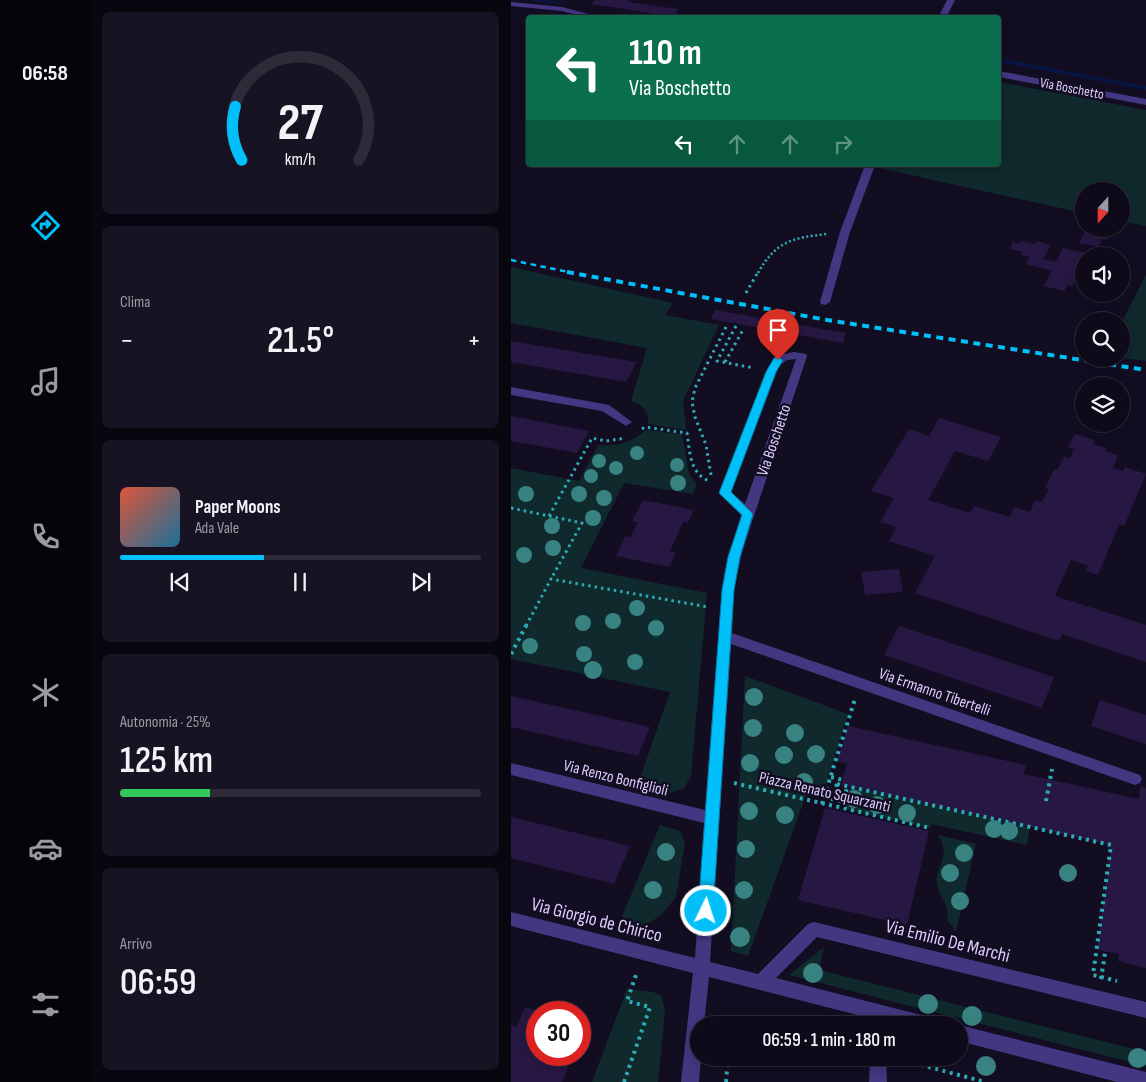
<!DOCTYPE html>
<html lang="it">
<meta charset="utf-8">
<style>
body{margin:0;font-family:"Sofia Sans Condensed",sans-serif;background:#171323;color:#f1f3f6;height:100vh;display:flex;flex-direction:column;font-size:19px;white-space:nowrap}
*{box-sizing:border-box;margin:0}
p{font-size:16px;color:#9b9aa2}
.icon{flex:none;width:28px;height:28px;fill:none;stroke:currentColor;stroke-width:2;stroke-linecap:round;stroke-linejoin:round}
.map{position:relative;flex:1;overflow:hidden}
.details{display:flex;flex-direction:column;gap:12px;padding:12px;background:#08060e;width:421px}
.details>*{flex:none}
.guide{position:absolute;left:15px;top:15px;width:475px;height:152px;border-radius:5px;box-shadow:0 2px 12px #0003,0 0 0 1px #2e2b39;background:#0b6e4f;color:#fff;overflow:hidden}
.needle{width:32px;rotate:201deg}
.fabs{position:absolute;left:564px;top:182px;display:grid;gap:10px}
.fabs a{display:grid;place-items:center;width:55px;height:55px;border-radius:50%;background:#0e0a1a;box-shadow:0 2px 12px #0003,0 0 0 1px #2e2b39;font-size:25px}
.speed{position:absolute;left:15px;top:1001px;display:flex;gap:10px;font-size:25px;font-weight:700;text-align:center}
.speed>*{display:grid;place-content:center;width:65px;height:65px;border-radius:50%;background:#0e0a1a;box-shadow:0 2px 12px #0003,0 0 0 1px #2e2b39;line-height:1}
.speed .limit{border:8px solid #d22;background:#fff;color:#111}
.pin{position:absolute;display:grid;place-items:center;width:42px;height:42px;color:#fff;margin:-51px -21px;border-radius:50% 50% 50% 0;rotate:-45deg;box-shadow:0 0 5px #0007}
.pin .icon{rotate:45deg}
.me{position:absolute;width:55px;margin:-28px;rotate:4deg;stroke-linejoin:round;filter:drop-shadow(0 0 4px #0008)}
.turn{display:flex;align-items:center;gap:18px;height:105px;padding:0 20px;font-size:22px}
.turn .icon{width:65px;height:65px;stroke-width:2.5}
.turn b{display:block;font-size:35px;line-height:42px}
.lanes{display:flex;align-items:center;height:48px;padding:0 20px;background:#0003;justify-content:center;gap:25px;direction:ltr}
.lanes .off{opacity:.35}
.big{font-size:38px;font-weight:600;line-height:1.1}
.details .card{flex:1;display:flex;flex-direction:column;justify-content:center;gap:8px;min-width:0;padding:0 18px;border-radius:8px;background:#171323}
.details .dial{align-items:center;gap:0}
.dial svg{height:130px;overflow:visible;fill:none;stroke:#2e2b39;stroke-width:7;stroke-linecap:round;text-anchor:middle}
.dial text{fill:#f1f3f6;stroke:none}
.song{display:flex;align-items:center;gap:15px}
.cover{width:60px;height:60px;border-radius:8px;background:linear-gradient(135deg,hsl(10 70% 55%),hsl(200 70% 35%))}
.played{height:5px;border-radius:2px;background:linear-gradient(90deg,#00bff9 40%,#2e2b39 40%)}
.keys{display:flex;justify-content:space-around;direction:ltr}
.heat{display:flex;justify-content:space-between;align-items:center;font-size:28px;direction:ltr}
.charge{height:8px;border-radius:4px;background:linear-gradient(90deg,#34c759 25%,#2e2b39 0)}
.trip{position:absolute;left:179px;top:1016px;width:278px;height:50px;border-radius:25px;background:#0e0a1a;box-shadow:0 2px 12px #0003,0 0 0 1px #2e2b39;font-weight:600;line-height:50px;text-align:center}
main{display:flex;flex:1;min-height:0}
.menu{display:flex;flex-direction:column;width:90px;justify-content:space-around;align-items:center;background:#06040a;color:#9b9aa2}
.menu .icon{width:35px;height:35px}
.menu .active{color:#00bff9}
.menu b{font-size:22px;color:#f1f3f6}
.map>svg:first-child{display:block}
.green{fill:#10292c}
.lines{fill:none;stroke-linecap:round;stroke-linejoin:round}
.stream{fill:#081540;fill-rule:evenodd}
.building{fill:#271843}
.path-far2{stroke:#2bacb6;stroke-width:2.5;stroke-dasharray:2 2.5;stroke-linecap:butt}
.path-far1{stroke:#2bacb6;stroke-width:3;stroke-dasharray:2.5 4;stroke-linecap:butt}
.path{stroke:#2bacb6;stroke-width:4;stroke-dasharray:3 4.5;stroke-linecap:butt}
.minor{fill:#433782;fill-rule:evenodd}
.rail-far1{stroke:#00bff9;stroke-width:2.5;stroke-dasharray:5.5 4.5;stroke-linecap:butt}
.rail{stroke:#00bff9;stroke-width:4;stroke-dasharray:7 5.5;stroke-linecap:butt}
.path-bridge{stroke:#2bacb6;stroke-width:4;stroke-dasharray:3 4.5;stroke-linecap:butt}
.tree{fill:#388282}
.route{fill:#00bff9;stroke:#007ca2}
.labels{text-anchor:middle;stroke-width:5;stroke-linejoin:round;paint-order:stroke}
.far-street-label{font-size:14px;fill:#daceff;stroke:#130d22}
.street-label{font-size:16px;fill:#daceff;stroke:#130d22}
.near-street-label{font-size:19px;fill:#daceff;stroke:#130d22}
</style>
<main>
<nav class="menu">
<b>06:58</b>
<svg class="icon active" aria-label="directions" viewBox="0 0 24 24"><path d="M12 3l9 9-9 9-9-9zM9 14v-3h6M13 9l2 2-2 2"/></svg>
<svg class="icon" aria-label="music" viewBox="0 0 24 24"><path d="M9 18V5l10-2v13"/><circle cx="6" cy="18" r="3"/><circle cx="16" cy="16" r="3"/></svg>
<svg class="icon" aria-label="phone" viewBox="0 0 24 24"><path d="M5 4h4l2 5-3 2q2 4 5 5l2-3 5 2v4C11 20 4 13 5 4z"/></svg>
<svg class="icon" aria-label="climate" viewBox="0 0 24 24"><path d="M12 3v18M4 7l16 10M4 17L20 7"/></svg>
<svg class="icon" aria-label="car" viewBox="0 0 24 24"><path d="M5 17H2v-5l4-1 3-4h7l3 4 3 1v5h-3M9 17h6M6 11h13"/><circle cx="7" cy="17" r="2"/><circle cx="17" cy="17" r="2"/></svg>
<svg class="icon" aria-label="filters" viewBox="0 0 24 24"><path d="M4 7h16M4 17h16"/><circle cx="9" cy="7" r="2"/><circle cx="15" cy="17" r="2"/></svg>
</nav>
<section class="details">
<div class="card dial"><svg viewBox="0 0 100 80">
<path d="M14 69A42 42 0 1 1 86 69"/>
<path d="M14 69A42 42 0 0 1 10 36" stroke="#00bff9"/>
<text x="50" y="56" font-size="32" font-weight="700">27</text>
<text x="50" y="72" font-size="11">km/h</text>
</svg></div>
<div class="card"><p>Clima</p>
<div class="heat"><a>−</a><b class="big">21.5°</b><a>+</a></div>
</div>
<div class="card">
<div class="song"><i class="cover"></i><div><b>Paper Moons</b><p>Ada Vale</p></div></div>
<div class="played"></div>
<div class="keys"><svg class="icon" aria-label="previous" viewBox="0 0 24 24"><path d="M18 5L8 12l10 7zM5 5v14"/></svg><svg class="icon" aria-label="pause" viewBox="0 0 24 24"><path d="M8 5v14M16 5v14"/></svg><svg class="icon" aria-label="next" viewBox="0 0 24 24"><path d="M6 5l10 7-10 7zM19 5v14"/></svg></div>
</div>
<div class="card"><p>Autonomia · 25%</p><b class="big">125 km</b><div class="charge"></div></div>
<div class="card"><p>Arrivo</p><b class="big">06:59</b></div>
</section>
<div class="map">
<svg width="635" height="1082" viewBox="0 0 635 1082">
<rect width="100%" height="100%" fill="#130d22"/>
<g class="green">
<polygon points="488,82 635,110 635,226 610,221 610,191 572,191 572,213 368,168 369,165 488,165"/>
<path d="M0 267 162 303 154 315 208 325 172 401 175 430 137 424C139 411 132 405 120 401L136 348 0 323Z"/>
<polygon points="635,275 635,361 610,358 610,324"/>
<path d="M135 430 171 434 178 474 186 484 182 494 113 483 70 568 196 593 180 776 173 788 160 793 128 781 159 692 0 659V468L68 481 87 445C109 446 119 443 135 430Z"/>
<polygon points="234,676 337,714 311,798 295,795 237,956 220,951"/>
<polygon points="339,787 519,827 516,845 420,824 419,828 333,809"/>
<polygon points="149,825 169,831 174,843 165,897 150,915 132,927 107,926"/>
<path d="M427 835 465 844 445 932 436 919C438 902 429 900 426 885 423 866 442 858 427 835Z"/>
<polygon points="313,947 308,970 635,1052 635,1066 278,975"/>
<polygon points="116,989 142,992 151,996 154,1012 147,1082 81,1082"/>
</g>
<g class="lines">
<g class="stream">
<path d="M20 0C31 0 44 0 53 3L51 4 22 1Z"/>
<polygon points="488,58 635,86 635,90 488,62"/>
</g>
</g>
<g class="building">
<polygon points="84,0 118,0 116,2 168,9 161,18 147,18 137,16 140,13 80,4"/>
<polygon points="575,229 594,229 601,230 596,240 591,239 588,247 568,243"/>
<polygon points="510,241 524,244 526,241 540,245 532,259 545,262 552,248 575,253 562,286 557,285 553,291 532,286 541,271 515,264 519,257 510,255 512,252 499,249 502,242 508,244"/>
<polygon points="204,310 335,333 332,343 200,319"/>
<polygon points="0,341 126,362 115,382 0,362"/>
<polygon points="0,416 78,431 66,453 0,441"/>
<polygon points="428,418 490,437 477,461 444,451 417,500 459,513 463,506 499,517 503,507 519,512 524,500 531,502 538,489 534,488 543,469 546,470 553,457 559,458 563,449 557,448 564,434 584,440 582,444 595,448 594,451 607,455 602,468 612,471 614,467 635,474 613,526 608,524 587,575 574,571 577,566 560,560 544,596 635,625 635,662 551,634 548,641 404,593 424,556 378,541 386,527 369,522 383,498 360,491 398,429 418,436"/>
<polygon points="132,500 183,510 177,523 172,522 159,551 165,553 158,567 105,556 114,536 119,538 127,522 121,521"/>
<polygon points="388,569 392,592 354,595 350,572"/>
<polygon points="388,626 543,677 531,708 373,655"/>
<polygon points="0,696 139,727 127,756 0,727"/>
<polygon points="589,700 635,715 635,744 580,726"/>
<polygon points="337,726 515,765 513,774 628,799 629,786 635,788 635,968 607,961 608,954 586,950 600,845 330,785 336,764 326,761"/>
<polygon points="314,808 418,831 396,925 287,900"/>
<polygon points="0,817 119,846 103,884 0,858"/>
<polygon points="14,1007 31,1012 26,1012 26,1055 62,1055 51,1082 0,1082 0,1025 5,1027"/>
</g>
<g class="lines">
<path class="path-far2" d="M247 273C265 241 281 238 316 234"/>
<g class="path-far1">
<polyline points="235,293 247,272"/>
<polyline points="225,326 206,361 243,368"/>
<polyline points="214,362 233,328"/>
<path d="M131 429 134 427 176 433C179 451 178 473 198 481"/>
<polyline points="200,475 195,445 184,417 181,402 184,388 215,327"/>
<polyline points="0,508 71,523 40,579"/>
<polyline points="38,516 81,438 95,441 115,438"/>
<polyline points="15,626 40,579 197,607"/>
</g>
<g class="path">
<polyline points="0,654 16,624"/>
<polyline points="320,777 332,780"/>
<polyline points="223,783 419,828"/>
<polyline points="326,784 321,799 332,802 336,788"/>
<polyline points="535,801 541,769"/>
<polyline points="311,804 344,699"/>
<polyline points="590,979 594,953"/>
<polyline points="230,1025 237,1022 258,1025"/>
<polyline points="388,1059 474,1082"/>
<polyline points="113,1082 139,1007 116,1001 126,972"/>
<polyline points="215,1082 217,1058"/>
</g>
<g class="minor">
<polygon points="436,0 444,0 435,18 427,18"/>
<polygon points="0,2 51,7 93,18 77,18 51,11 0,6"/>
<polygon points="488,71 635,99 635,105 488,77"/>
<polygon points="354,165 364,165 339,232 319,302 314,305 310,304 309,302 329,232"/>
<path d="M283 352 295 354 296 356 231 552 223 590 221 633 629 775 631 779 629 783 624 785 220 644 199 962 247 974 297 924 303 922 635 1002V1018L306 937 265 978 418 1017 424 1019 426 1025H386L374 1022V1025H358V1018L198 977 193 1025H188V1058H190L188 1082H170L182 973 0 926V912L184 958 193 823 0 775V763L194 810 211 590 219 552 230 515 208 493 258 365 269 355ZM285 359 234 504 220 492 268 366 276 360Z"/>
<polygon points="0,387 98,405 121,422 115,426 91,411 0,395"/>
<polygon points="448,1025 635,1072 635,1082 606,1082 448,1041"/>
<polygon points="359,1058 375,1058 376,1082 358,1082"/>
</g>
<polyline class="rail-far1" points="0,260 62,273"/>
<polyline class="rail" points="56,272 316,320 635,370"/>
<polyline class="path-bridge" points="326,784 600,845 582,975 606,981"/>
</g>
<g class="tree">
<circle cx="126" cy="453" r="7"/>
<circle cx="88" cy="461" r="7"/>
<circle cx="166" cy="465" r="7"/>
<circle cx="105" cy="468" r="7"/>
<circle cx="80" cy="476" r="7"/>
<circle cx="167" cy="483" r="8"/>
<circle cx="15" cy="494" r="8"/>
<circle cx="68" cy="494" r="8"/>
<circle cx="93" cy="498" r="8"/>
<circle cx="82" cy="518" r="8"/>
<circle cx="41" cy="526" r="8"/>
<circle cx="42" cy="548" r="8"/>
<circle cx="13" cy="555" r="8"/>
<circle cx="126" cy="608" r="8"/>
<circle cx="102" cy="621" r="8"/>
<circle cx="72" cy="623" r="8"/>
<circle cx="145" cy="628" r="8"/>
<circle cx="19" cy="646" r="8"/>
<circle cx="73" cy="654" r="8"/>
<circle cx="124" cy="662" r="8"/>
<circle cx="82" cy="670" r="9"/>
<circle cx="243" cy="697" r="9"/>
<circle cx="242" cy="728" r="9"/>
<circle cx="284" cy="733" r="9"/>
<circle cx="305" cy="754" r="9"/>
<circle cx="273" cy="755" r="9"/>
<circle cx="239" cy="763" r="9"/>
<circle cx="293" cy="782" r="9"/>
<circle cx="343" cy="799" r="9"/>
<circle cx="366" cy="805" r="9"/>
<circle cx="238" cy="811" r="9"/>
<circle cx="396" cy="813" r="9"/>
<circle cx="274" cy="815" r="9"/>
<circle cx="483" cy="829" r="9"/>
<circle cx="498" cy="831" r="9"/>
<circle cx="235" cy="849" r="9"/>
<circle cx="155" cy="852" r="9"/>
<circle cx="453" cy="853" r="9"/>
<circle cx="439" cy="873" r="9"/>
<circle cx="557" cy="873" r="9"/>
<circle cx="142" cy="890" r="9"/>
<circle cx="233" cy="890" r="9"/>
<circle cx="449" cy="901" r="9"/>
<circle cx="229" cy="937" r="10"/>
<circle cx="302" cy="973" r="10"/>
<circle cx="417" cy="1004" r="10"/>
<circle cx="461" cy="1016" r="10"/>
<circle cx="627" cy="1058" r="10"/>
<circle cx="475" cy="1066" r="10"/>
</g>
<polygon class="route" points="267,357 272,360 265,372 220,492 242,514 229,557 223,590 202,911 200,915 195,917 190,915 187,911 211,590 217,557 231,515 208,493 255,372 263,358"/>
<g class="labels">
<g class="far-street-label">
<text transform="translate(561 88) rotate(11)" y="5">Via Boschetto</text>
</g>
<g class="street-label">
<text transform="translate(262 440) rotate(-71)" y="6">Via Boschetto</text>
<text transform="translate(424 691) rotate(19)" y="6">Via Ermanno Tibertelli</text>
<text transform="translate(105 777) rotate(14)" y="6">Via Renzo Bonfiglioli</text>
<text transform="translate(314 791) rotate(13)" y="6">Piazza Renato Squarzanti</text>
</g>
<g class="near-street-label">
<text transform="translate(86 919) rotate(14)" y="7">Via Giorgio de Chirico</text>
<text transform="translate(437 940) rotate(14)" y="7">Via Emilio De Marchi</text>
</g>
</g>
</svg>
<div class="fabs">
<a><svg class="needle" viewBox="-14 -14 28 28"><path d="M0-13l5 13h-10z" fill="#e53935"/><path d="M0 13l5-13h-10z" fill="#9b9aa2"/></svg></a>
<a><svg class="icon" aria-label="sound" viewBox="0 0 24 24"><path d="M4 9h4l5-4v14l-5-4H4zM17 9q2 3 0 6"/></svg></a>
<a><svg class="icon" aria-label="search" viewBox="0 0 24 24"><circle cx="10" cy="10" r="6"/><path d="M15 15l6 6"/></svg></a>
<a><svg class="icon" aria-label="layers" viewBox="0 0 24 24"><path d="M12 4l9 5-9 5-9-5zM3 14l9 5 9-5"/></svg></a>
</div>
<div class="speed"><div class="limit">30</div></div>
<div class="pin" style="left:267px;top:360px;background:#d93025"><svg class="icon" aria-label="arrive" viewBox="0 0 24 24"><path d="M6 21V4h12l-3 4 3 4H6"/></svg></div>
<svg class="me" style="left:195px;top:911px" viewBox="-20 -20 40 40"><circle r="17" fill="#00bff9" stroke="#fff" stroke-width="3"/><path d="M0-11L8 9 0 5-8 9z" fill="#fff"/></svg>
<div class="trip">06:59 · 1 min · 180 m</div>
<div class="guide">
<div class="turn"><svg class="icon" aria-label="left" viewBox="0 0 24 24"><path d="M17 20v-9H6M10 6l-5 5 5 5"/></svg><div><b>110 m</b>Via Boschetto</div></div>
<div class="lanes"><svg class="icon" aria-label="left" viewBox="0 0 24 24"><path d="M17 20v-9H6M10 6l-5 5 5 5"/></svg><svg class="icon off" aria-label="ahead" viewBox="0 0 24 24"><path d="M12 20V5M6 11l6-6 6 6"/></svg><svg class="icon off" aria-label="ahead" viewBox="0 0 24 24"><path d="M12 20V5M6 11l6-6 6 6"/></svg><svg class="icon off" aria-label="right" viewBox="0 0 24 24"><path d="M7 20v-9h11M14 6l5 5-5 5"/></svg></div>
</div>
</div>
</main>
